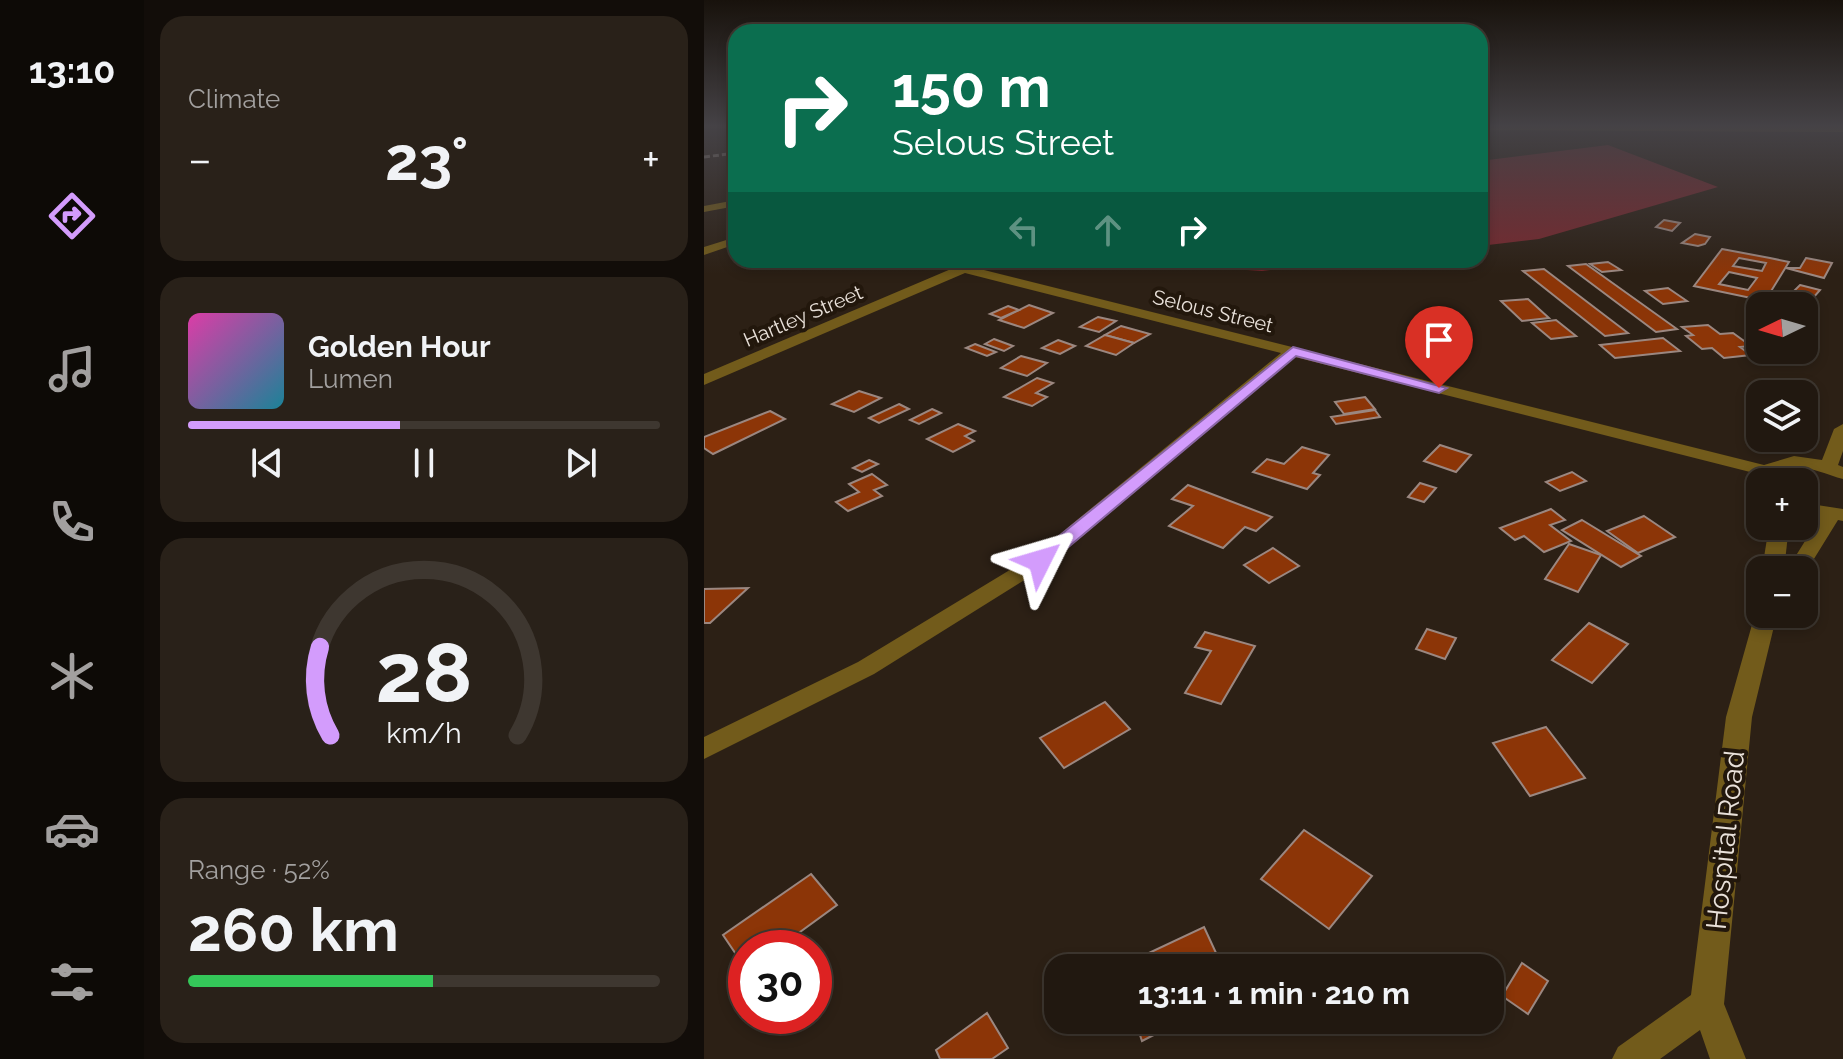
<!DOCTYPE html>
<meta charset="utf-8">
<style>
body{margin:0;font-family:Raleway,sans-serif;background:#292119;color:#f1f3f6;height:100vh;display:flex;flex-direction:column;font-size:30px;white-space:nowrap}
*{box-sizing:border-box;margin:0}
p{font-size:26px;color:#a2a09f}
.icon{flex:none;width:44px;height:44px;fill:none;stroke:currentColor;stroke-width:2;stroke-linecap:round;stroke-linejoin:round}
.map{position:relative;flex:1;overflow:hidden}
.sheet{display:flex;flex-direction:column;gap:16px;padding:16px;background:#120d09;width:560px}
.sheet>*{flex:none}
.hud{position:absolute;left:24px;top:24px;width:760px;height:244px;border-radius:24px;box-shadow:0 4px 12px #0003,0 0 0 2px #3e3730;background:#0b6e4f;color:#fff;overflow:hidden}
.needle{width:52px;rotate:265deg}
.fabs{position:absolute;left:1042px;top:292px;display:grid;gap:16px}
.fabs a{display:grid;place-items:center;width:72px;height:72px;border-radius:16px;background:#211810;box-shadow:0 4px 12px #0003,0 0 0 2px #3e3730;font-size:40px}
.speed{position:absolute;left:24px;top:930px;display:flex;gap:16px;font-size:40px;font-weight:700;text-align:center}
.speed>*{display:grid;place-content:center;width:104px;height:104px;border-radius:50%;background:#211810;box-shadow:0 4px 12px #0003,0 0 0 2px #3e3730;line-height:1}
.speed .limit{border:12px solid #d22;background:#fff;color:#111}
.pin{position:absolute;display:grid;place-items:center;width:68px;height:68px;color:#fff;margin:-82px -34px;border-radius:50% 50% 50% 0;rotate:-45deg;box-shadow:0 0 8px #0007}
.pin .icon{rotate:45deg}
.me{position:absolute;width:88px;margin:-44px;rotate:50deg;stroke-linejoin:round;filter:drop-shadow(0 0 6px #0008)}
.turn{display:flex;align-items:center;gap:28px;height:168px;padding:0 32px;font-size:36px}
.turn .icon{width:104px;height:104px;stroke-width:2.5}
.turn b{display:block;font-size:56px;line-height:68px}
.lanes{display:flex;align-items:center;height:76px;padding:0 32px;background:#0003;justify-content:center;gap:40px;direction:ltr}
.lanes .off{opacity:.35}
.big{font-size:60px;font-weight:700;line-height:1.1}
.sheet .widget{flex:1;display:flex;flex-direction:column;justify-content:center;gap:12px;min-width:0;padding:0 28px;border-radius:24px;background:#292119}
.sheet .dial{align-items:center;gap:0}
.dial svg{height:208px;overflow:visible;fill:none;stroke:#3e3730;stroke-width:7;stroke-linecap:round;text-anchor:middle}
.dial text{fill:#f1f3f6;stroke:none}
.song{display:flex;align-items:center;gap:24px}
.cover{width:96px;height:96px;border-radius:12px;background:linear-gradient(135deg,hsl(320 70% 55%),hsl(190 70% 35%))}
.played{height:8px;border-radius:4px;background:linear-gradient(90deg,#d39cfc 45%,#3e3730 45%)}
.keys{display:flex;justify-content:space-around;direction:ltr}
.heat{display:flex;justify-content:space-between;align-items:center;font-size:44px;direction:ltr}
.charge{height:12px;border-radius:6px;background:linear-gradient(90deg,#34c759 52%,#3e3730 0)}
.trip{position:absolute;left:340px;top:954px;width:460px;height:80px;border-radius:24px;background:#211810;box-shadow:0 4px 12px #0003,0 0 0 2px #3e3730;font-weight:700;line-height:80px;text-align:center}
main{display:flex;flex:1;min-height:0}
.menu{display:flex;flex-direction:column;width:144px;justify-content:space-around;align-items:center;background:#0d0a06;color:#a2a09f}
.menu .icon{width:56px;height:56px}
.menu .active{color:#d39cfc}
.menu b{font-size:36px;color:#f1f3f6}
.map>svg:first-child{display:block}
.green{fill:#78282e}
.building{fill:#8c3507;stroke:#9b8780;stroke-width:2;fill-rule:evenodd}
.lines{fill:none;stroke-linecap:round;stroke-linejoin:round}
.minor{fill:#725b1b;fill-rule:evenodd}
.rail{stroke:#938980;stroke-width:3;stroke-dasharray:6 3;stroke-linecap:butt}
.route{fill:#d39cfc;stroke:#8965a4;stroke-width:2}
.labels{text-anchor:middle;stroke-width:8;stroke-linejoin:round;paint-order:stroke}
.far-street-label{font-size:20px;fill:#e9e1da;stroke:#22170c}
.near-street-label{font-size:28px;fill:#e9e1da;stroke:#22170c}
</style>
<main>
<nav class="menu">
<b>13:10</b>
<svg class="icon active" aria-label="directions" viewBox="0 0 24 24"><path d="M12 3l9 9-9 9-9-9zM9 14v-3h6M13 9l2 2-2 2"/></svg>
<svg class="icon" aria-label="music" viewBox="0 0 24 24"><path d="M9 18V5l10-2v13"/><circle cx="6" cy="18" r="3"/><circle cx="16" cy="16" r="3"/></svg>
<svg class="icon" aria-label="phone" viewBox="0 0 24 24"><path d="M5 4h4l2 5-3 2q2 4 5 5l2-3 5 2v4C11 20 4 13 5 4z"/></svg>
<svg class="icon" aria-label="climate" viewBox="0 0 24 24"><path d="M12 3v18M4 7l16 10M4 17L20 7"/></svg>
<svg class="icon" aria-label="car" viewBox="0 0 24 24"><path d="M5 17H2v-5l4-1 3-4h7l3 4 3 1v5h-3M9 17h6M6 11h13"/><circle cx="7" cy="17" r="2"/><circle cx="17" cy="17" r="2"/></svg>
<svg class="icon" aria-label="filters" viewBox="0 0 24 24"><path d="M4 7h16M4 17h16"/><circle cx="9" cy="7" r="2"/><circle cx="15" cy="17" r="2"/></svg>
</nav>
<section class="sheet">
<div class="widget"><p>Climate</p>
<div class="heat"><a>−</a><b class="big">23°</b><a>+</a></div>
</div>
<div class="widget">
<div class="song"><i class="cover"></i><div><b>Golden Hour</b><p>Lumen</p></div></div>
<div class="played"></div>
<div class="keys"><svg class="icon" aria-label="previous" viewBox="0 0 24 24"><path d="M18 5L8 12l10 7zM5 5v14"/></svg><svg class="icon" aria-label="pause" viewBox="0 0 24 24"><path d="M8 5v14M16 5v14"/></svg><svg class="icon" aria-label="next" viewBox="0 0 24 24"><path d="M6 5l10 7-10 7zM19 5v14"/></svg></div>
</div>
<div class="widget dial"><svg viewBox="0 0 100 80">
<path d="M14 69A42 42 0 1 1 86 69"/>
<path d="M14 69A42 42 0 0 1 10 35" stroke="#d39cfc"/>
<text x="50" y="56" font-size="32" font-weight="700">28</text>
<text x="50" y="72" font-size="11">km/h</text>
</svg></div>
<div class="widget"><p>Range · 52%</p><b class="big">260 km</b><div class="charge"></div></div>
</section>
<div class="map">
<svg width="1139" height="1059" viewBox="0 0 1139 1059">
<rect width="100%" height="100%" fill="#2c2015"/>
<g class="green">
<polygon points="904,145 1014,187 835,239 776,246 776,161"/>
<polygon points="451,260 654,260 558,271 453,264"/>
</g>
<g class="building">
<polygon points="960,220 976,223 968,231 952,227"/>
<polygon points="991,234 1006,237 1001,244 994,246 978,243"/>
<path d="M1018 249 1066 258 1085 262 1061 301 990 286ZM1035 258 1062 263 1058 271 1029 266ZM1025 272 1053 278 1044 290 1015 284Z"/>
<polygon points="1102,258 1128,263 1120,278 1082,268 1096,268"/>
<polygon points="904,262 917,270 898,272 886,264"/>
<polygon points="882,264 973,329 952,332 864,266"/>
<polygon points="840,269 924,333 901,336 819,271"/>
<polygon points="1096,285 1116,290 1110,297 1089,292"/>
<polygon points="964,288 983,301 959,304 941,291"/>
<polygon points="824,299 845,318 818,321 797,301"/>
<polygon points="325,305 349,313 320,328 295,320"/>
<polygon points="304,306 315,310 297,318 286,314"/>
<polygon points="394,317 412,321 395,332 376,327"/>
<polygon points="852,320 872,336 847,339 828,323"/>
<polygon points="1004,325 1016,334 1029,333 1047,346 1036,347 1047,355 1020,358 1008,348 998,349 982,336 989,335 978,327"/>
<polygon points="417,326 446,334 430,343 401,335"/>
<polygon points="401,335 430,343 412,355 382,346"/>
<polygon points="959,338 976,351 911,358 896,345"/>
<polygon points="290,339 309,346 300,351 281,344"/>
<polygon points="354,340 371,346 356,354 338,348"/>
<polygon points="271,344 292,352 283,356 262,348"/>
<polygon points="317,356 343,363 323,376 297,368"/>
<polygon points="333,378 349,383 332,393 343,397 328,406 300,397"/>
<polygon points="155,391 177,398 150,412 128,404"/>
<polygon points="661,397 671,409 640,414 631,402"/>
<polygon points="195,404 205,409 175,423 165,418"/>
<polygon points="228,409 237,413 215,424 206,420"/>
<polygon points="671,410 676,417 632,424 627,417"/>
<polygon points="66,411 81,419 9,454 0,448 0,437"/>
<polygon points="254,424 271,431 261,436 270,441 249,452 223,439"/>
<polygon points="736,445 767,455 752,472 720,461"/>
<polygon points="598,447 625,455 609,473 616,475 603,489 549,472 563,459 580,464"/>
<polygon points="165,460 174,464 158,472 149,468"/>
<polygon points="868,472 882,481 856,491 842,482"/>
<polygon points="168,474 183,485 170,490 178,496 144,511 132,502 155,492 145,484"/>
<polygon points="716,483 732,488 720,502 704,497"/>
<polygon points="484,485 568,517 552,531 541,527 519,548 465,526 489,506 468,499"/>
<polygon points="847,509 861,520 846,525 867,541 840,552 820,536 811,540 796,528"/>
<polygon points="940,516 971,537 934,553 903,531"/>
<polygon points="878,520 937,556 917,567 858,530"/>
<polygon points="865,544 897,555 874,592 841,579"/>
<polygon points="569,548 595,566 565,583 540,565"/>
<polygon points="44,588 6,623 0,623 0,589"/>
<polygon points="885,623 924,644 888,683 848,660"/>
<polygon points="723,629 752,638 741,659 712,649"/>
<polygon points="501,632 551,646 517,704 481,693 507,651 491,647"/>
<polygon points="401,702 426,729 360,768 336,738"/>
<polygon points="842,727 881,778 826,796 789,743"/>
<polygon points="600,830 668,876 625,929 557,879"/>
<polygon points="107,874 133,905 74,948 42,948 42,969 19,935"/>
<polygon points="500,927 519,968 413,968"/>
<polygon points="818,963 844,981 824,1014 798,996"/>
<polygon points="283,1013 304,1048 288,1059 236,1059 232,1050"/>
<polygon points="431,1020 479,1020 438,1041"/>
</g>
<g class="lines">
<g class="minor">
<polygon points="776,126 1139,126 1139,132 776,130"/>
<polygon points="32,200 32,206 0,212 0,206"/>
<polygon points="32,237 32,244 0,255 0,247"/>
<path d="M219 260H240L1060 465 1090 456 1118 460 1130 429 1139 424V451L1134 465 1139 467V479C1117 473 1094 460 1072 473L1071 482H1056V486L1054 474 591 357 343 566 170 674 0 759V737L154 662 329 556 577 353 261 273 0 385V374L247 269Z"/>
<polygon points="1100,503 1139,509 1139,521 1134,520 1100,575 1100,570 1083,570 1116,517 1100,515"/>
<polygon points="1065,526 1085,526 1080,570 1058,570"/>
<polygon points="1056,608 1056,614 1073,614 1048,717 1020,1004 1042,1059 1006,1059 996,1030 956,1059 908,1059 914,1047 987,995 1022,717 1051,614"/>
</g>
<polyline class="rail" points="0,157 32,153"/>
</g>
<linearGradient id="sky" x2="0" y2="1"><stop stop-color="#18120c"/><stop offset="0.46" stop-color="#454246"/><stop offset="1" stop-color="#454246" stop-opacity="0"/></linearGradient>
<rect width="1139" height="274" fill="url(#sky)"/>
<polygon class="route" points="589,347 743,388 735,393 592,356 343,565 329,565 329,557"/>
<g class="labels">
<g class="far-street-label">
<text transform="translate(509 311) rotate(14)" y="7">Selous Street</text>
<text transform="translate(99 316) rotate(-23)" y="7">Hartley Street</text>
</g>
<g class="near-street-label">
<text transform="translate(1021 840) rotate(-84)" y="10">Hospital Road</text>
</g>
</g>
</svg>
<div class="fabs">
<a><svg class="needle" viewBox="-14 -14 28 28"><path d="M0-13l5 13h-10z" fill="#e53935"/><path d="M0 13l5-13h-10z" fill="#a2a09f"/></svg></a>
<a><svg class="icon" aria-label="layers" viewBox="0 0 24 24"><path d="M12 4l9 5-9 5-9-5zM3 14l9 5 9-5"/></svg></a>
<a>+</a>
<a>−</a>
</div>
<div class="speed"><div class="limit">30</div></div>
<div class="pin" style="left:735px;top:388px;background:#d93025"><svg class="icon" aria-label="arrive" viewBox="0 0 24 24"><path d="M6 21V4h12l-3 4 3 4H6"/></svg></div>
<svg class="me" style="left:336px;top:561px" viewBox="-20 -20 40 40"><path d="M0-17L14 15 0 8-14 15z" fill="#d39cfc" stroke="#fff" stroke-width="4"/></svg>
<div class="trip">13:11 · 1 min · 210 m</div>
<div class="hud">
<div class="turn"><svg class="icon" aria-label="right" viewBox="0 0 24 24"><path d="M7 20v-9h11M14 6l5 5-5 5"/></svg><div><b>150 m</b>Selous Street</div></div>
<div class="lanes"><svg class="icon off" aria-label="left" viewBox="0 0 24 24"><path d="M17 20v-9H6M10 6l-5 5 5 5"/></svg><svg class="icon off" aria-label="ahead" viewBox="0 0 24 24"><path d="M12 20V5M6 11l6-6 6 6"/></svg><svg class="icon" aria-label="right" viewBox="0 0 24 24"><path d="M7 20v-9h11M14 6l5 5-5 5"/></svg></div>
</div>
</div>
</main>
